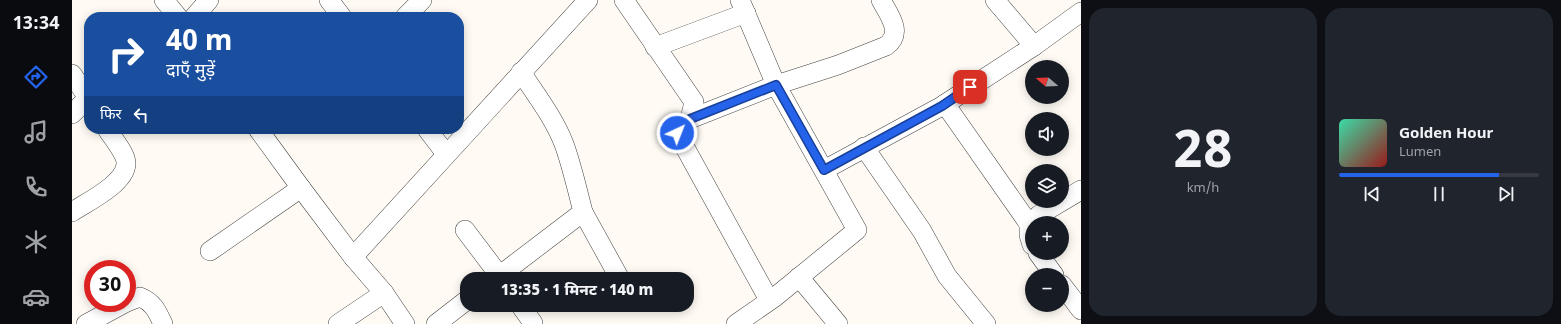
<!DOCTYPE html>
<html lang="hi">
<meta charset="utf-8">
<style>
body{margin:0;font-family:Georgia,"Noto Sans Devanagari",serif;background:#20242c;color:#f1f3f6;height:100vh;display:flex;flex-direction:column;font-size:15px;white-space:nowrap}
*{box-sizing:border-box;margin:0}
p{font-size:13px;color:#9ea1a6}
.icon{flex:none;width:22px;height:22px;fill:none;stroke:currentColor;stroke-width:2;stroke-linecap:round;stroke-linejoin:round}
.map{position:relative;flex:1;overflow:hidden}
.drawer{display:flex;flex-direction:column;gap:8px;padding:8px;background:#0d0f14;width:480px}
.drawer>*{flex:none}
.guide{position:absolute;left:12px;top:12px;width:380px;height:122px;border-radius:16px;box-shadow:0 2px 10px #0003;background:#1a4fa0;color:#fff;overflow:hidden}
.needle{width:26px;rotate:289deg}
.buttons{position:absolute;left:953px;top:60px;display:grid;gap:8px}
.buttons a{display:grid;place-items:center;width:44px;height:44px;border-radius:50%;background:#171b24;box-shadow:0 2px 10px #0003;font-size:20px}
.speed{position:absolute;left:12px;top:260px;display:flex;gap:8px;font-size:20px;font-weight:700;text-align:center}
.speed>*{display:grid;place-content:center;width:52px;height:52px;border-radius:50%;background:#171b24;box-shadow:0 2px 10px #0003;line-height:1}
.speed .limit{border:6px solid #d22;background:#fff;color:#111}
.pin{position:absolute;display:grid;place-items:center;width:34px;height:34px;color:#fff;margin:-17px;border-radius:8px;box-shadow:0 2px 6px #0006}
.me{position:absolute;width:44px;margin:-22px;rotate:43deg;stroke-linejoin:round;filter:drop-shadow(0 0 3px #0008)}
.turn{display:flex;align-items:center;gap:14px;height:84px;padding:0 16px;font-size:18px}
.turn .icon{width:52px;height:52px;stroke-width:2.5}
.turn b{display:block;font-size:28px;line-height:34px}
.then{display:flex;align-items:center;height:38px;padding:0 16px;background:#0003;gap:8px;font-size:15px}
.drawer .tile{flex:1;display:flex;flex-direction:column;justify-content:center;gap:6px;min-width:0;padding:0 14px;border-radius:16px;background:#20242c}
.drawer .dial{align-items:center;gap:0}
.dial b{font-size:52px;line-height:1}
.song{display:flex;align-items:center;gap:12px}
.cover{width:48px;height:48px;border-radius:6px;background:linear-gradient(135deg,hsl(160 70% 55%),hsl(0 70% 35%))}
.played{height:4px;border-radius:2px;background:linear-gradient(90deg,#2563eb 80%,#363941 80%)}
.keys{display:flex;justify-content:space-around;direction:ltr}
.drawer .tiles{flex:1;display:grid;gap:8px;grid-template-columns:repeat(2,1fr)}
.trip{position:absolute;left:388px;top:272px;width:234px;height:40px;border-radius:16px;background:#171b24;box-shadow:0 2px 10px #0003;font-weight:800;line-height:40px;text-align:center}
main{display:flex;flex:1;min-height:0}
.menu{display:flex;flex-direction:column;width:72px;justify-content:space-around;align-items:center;background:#090b0e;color:#9ea1a6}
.menu .icon{width:28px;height:28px}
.menu .current{color:#2563eb}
.menu b{font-size:18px;color:#f1f3f6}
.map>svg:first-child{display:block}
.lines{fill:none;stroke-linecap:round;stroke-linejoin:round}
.minor-casing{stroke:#434343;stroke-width:20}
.minor{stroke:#fff;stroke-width:19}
.route-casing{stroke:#184099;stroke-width:10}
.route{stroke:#2563eb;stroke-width:7}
</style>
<main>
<nav class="menu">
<b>13:34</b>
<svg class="icon current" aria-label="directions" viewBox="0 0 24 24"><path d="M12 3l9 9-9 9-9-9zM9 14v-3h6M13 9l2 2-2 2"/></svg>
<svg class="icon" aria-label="music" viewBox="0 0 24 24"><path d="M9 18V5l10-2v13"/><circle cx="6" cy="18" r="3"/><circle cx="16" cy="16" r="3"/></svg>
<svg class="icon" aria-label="phone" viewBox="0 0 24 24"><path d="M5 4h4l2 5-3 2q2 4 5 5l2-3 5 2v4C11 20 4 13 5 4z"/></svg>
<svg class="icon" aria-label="climate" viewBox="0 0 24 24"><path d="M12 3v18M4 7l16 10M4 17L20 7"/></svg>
<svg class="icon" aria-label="car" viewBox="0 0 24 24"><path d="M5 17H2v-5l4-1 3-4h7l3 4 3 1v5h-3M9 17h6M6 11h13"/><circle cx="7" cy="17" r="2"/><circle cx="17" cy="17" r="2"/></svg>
</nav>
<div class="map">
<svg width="1009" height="324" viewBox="0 0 1009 324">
<rect width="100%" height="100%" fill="#fffbf4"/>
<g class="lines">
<g class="minor-casing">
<g id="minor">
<polyline points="92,0 106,17"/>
<polyline points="257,0 270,17"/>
<polyline points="552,0 622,102 618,119 606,127 605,133 697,300"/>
<polyline points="923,0 962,46"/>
<polyline points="122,17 137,0"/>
<polyline points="333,17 350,0"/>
<polyline points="583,47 674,13"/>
<polyline points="0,74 16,98 0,114"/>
<polyline points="873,104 957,224"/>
<path d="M618 119 704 85 766 65 814 46C832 33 817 15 809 0"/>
<polyline points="186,129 229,188 281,257 312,293 333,324"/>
<polyline points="355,129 374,154"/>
<polyline points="792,147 850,231 875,276 914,324"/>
<polyline points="752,170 870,106 962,46 1009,12"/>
<path d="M0 212C15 202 53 184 54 164 55 155 40 137 35 129"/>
<polyline points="511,212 548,279"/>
<polyline points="393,230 430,279"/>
<polyline points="960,245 957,235 957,224 967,215 1009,190"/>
<polyline points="138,251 229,188"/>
<polyline points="966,253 982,275"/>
<polyline points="281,257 516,0"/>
<polyline points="727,277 766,324"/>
<path d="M423 279 511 212C505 189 500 166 492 144 482 118 464 95 449 72"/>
<polyline points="990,285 1009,310"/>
<path d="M55 302 68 297C81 302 85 311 91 324"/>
<polyline points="448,305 461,323"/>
<polyline points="14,324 53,303"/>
<polyline points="266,324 312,293"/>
<polyline points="364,324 395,300"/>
<polyline points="664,324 703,297 785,230 704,85 668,0"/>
</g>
</g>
<use href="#minor" class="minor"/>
</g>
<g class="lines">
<g class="route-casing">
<polyline id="route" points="605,133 606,127 618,119 704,85 752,170 870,106 898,87"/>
</g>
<use href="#route" class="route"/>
</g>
</svg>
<div class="buttons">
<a><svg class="needle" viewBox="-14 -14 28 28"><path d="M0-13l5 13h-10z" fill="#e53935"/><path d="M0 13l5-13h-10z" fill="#9ea1a6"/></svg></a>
<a><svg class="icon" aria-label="sound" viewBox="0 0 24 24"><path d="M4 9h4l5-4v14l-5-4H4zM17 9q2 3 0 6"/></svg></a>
<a><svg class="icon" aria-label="layers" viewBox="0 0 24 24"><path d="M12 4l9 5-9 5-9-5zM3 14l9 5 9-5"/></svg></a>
<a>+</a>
<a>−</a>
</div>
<div class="speed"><div class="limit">30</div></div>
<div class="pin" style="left:898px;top:87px;background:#d93025"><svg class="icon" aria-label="arrive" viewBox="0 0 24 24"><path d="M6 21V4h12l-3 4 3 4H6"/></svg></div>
<svg class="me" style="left:605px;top:133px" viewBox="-20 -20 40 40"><circle r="17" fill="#2563eb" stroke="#fff" stroke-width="3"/><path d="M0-11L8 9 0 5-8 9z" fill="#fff"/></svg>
<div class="trip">13:35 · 1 मिनट · 140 m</div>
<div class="guide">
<div class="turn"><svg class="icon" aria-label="right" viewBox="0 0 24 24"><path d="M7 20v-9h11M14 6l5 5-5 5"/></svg><div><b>40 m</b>दाएँ मुड़ें</div></div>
<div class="then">फिर<svg class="icon" aria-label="left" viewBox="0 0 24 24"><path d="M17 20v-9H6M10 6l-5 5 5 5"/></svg></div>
</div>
</div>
<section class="drawer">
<div class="tiles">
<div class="tile dial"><b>28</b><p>km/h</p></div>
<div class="tile">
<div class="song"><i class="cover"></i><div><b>Golden Hour</b><p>Lumen</p></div></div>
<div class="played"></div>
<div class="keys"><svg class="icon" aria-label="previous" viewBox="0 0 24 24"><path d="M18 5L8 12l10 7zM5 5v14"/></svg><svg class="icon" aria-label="pause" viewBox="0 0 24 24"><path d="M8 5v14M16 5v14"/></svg><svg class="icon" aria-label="next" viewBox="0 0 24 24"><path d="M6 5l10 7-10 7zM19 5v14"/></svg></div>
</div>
</div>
</section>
</main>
